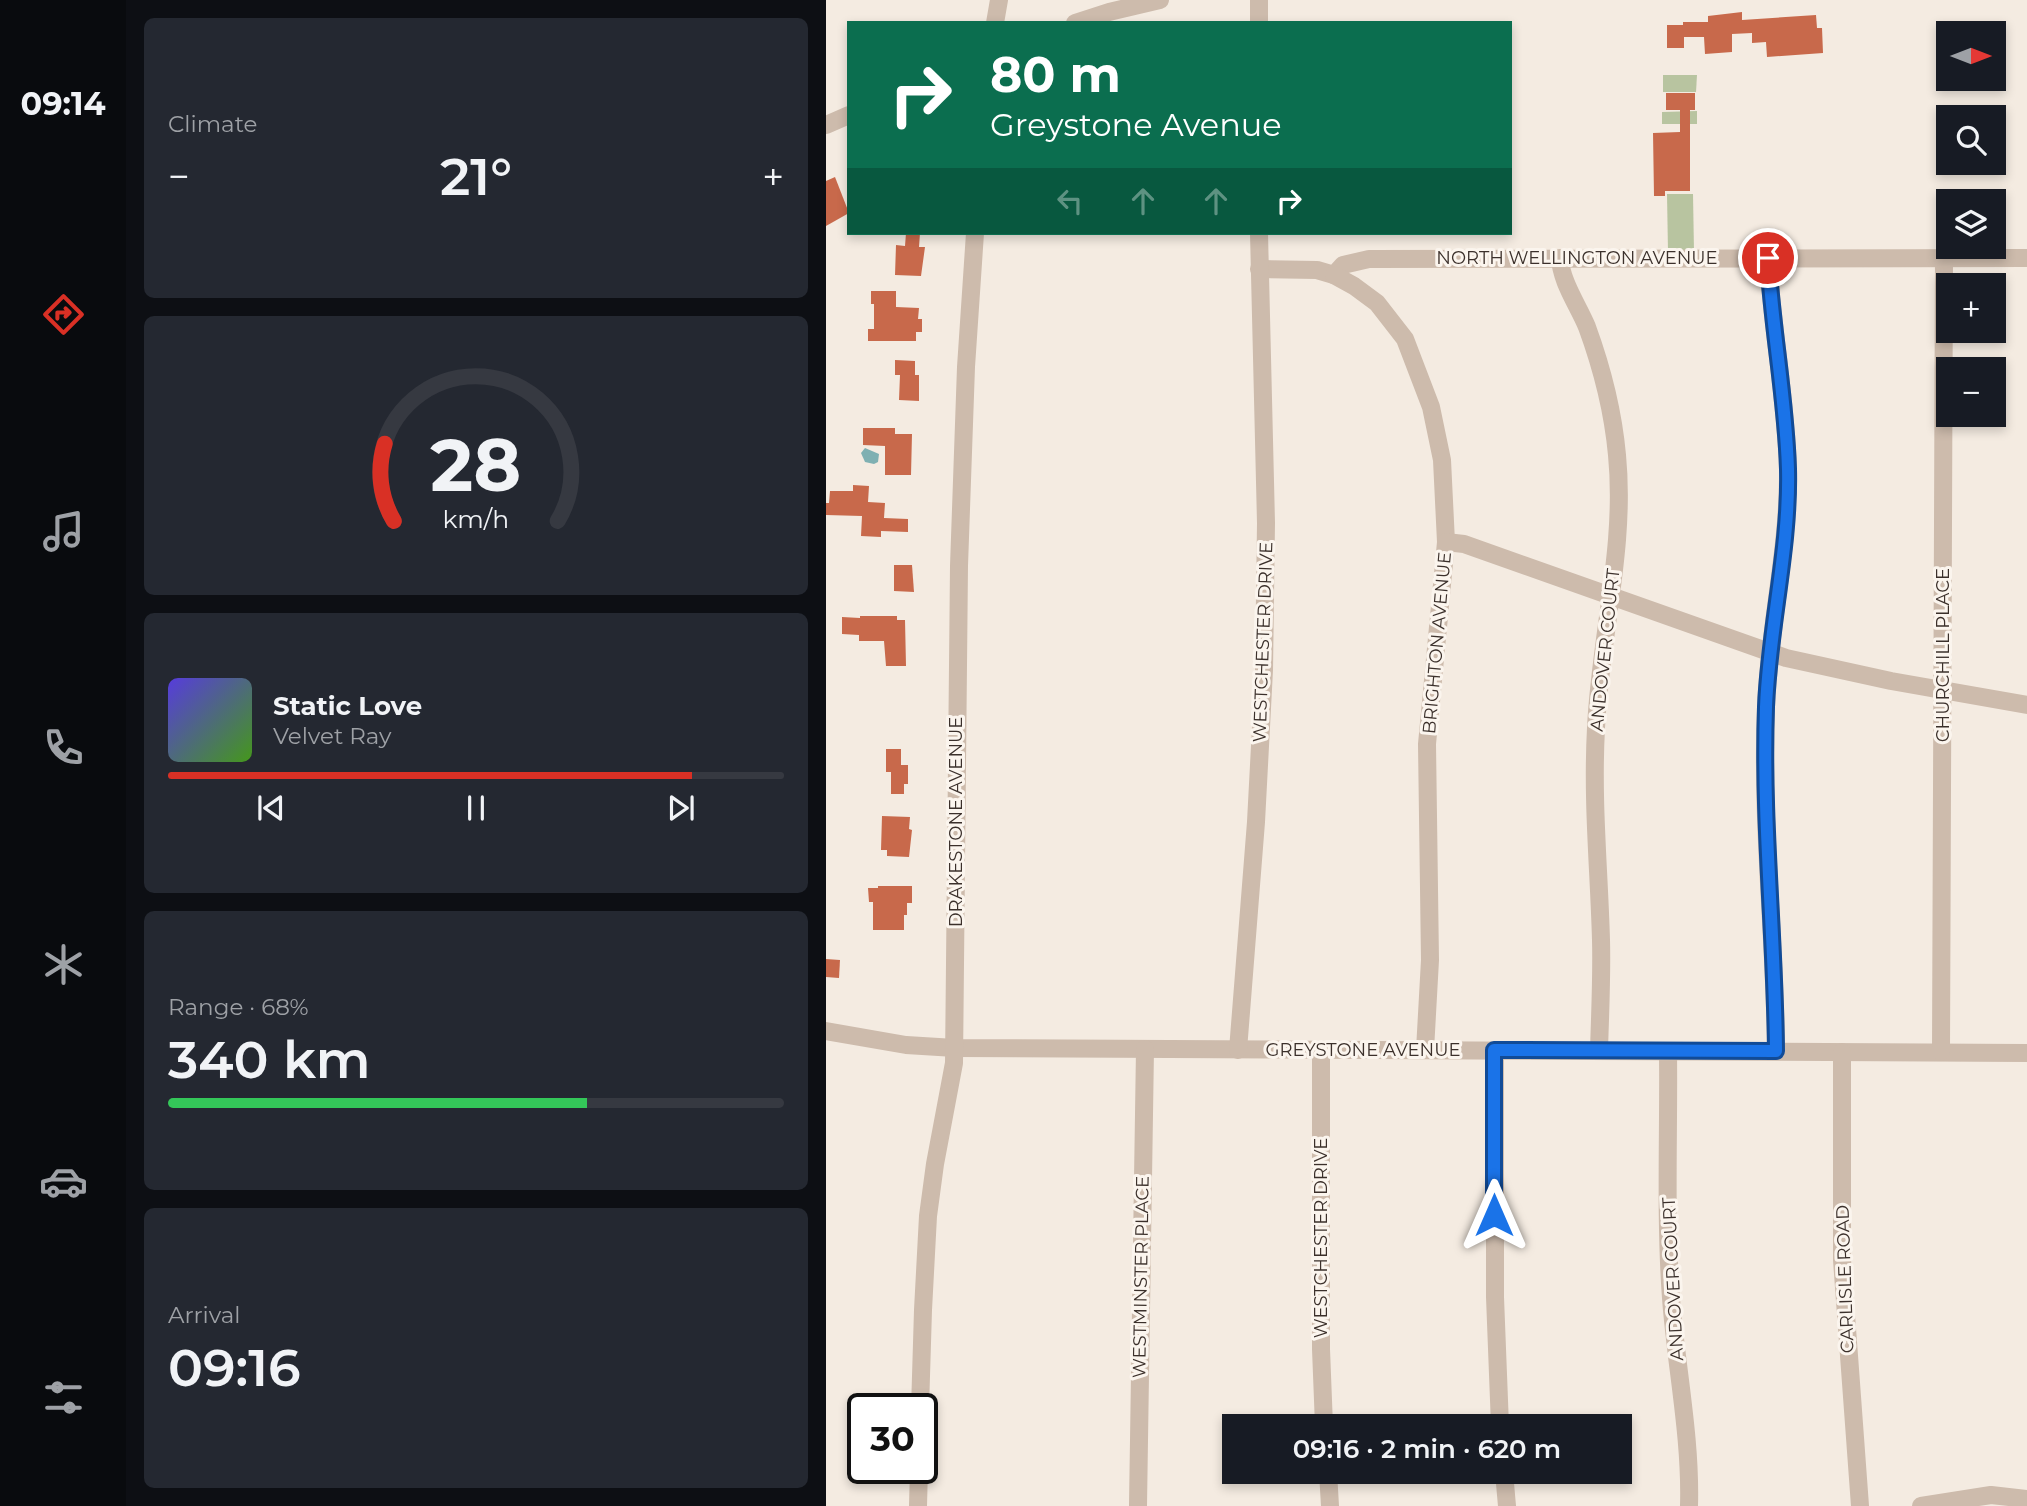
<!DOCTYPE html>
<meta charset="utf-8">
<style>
body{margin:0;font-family:Montserrat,sans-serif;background:#242831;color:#f1f3f6;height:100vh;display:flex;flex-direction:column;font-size:26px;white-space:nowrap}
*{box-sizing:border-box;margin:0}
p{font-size:23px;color:#9ea1a6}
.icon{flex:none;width:38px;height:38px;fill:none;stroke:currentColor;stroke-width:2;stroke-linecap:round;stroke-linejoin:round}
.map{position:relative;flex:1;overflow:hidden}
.drawer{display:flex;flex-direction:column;gap:18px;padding:18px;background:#0d0f14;width:700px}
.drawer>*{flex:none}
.guide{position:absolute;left:21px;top:21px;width:665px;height:214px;border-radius:0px;box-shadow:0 4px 10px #0003;background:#0b6e4f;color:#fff;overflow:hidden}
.needle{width:46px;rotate:90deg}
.tools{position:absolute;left:1110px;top:21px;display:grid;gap:14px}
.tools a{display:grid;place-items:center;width:70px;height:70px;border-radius:0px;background:#171b24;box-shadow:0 4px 10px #0003;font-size:35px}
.speed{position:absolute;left:21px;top:1393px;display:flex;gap:14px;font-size:35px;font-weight:700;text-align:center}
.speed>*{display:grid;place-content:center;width:91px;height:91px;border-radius:50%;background:#171b24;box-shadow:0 4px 10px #0003;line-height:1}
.speed .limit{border:4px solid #111;border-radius:10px;background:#fff;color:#111}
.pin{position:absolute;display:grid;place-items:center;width:60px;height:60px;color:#fff;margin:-30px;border:4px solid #fff;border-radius:50%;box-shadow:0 2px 7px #0007}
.me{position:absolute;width:77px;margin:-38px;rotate:0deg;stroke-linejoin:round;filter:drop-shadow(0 0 5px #0008)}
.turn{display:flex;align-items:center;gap:24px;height:147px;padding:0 28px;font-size:32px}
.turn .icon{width:91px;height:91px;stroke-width:2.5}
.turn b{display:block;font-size:49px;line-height:60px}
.lanes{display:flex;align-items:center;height:66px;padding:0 28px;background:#0003;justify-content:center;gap:35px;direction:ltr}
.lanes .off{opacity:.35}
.big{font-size:52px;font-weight:600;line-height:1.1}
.drawer .card{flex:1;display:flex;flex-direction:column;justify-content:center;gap:10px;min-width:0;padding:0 24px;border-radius:10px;background:#242831}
.drawer .dial{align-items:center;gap:0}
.dial svg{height:182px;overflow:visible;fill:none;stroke:#363941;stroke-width:7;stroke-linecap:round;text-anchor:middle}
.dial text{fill:#f1f3f6;stroke:none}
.song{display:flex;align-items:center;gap:21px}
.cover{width:84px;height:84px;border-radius:10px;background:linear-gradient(135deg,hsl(250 70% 55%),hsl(100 70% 35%))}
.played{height:7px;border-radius:4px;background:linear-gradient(90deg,#d93025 85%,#363941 85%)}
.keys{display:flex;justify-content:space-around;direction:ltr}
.heat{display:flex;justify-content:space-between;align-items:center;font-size:38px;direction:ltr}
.charge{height:10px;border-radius:5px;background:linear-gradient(90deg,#34c759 68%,#363941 0)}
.trip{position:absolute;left:396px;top:1414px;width:410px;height:70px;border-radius:0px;background:#171b24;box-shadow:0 4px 10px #0003;font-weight:600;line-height:70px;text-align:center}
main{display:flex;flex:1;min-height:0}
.tab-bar{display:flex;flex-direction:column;width:126px;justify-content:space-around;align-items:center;background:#090b0e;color:#9ea1a6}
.tab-bar .icon{width:49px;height:49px}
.tab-bar .active{color:#d93025}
.tab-bar b{font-size:32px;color:#f1f3f6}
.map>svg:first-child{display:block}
.green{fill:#b8c4a0}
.water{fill:#7fb0b2}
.building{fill:#c8694b}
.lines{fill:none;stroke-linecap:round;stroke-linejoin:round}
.minor{stroke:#cdbbac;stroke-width:18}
.route-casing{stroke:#114b97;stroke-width:18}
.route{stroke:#1a73e8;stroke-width:12}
.labels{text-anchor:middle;stroke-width:6;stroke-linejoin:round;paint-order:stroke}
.street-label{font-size:18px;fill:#3b302b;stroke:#fbf5ee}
</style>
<main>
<nav class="tab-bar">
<b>09:14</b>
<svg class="icon active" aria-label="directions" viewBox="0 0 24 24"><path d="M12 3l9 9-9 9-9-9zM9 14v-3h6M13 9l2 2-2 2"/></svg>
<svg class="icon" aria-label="music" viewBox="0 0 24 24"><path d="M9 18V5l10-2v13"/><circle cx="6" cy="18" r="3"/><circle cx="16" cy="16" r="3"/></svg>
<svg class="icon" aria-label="phone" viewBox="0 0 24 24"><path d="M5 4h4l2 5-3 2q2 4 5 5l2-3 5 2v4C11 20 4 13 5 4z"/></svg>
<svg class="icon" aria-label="climate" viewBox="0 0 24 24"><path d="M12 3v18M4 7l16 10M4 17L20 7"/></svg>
<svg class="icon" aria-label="car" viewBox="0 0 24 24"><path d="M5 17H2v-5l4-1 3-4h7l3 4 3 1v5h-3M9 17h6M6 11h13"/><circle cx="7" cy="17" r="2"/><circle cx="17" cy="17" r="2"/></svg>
<svg class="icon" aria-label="filters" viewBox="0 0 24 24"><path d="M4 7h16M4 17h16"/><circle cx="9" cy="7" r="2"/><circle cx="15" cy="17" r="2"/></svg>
</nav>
<section class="drawer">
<div class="card"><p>Climate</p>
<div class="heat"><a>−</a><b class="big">21°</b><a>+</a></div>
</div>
<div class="card dial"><svg viewBox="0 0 100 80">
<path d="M14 69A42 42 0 1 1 86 69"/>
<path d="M14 69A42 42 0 0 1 10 35" stroke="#d93025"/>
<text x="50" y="56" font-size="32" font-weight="700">28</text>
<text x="50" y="72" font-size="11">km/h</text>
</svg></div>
<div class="card">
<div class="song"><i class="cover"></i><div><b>Static Love</b><p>Velvet Ray</p></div></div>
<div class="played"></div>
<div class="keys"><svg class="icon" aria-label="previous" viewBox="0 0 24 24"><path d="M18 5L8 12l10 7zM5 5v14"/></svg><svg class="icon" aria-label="pause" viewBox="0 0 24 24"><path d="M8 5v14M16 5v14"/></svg><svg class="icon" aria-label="next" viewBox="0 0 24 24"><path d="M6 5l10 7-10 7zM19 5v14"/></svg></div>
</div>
<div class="card"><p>Range · 68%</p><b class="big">340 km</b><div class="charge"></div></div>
<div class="card"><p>Arrival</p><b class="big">09:16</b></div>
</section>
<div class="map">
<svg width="1201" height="1506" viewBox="0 0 1201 1506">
<rect width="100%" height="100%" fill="#f4ebe1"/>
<g class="green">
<polygon points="837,75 871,75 870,92 837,92"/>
<polygon points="871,111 871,124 836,124 836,112"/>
<polygon points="841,194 867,194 868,252 842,252"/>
</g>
<polygon class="water" points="39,448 53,454 52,462 48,464 39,462 35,453"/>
<g class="building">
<polygon points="916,12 916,20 990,15 991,28 996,28 997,53 941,57 940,42 926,43 926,33 906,34 906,52 879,54 878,37 858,37 858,48 841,48 841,25 857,25 857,22 882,22 882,16"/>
<polygon points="840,93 869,93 869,110 864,110 864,191 839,191 839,196 828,196 827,133 854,132 854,110 840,110"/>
<polygon points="9,177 23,213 0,226 0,181"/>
<polygon points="80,233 94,233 93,247 99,247 95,276 69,275 70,245 79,246"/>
<polygon points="45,291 70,291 70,307 93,308 92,319 96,319 96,332 90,332 90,341 42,341 42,329 48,329 48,304 45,304"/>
<polygon points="69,360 89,361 89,375 93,375 93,401 73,400 74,375 69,375"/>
<polygon points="37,428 69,428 69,434 86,434 85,475 59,475 59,446 37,445"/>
<polygon points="27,485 43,486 42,502 59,503 58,518 82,519 82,532 55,531 55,537 35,536 36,516 0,515 0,503 3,503 4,491 27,491"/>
<polygon points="68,565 86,565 88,592 68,591"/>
<polygon points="34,616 71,616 71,620 79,620 80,666 60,666 58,641 33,641 33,635 16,634 16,617 34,618"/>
<polygon points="60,749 75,749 75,765 82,765 82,784 78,784 78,794 65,794 65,772 60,772"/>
<polygon points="56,816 84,817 83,829 86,830 83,857 61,856 61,850 55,850"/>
<polygon points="52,886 86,886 86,903 81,903 81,915 78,915 78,930 47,930 47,902 43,902 42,888 52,888"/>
<polygon points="0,959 14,960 13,978 0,977"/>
</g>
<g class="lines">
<g class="minor">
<polyline points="169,23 173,0"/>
<polyline points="249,23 283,12 334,0"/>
<polyline points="433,23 433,0"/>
<polyline points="0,125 23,115"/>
<path d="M734 258C735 282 752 305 761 327 776 368 787 411 791 455 800 547 774 637 770 728 766 801 773 868 775 940 776 977 774 1014 773 1051"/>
<path d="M942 258C946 329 960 399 962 469 963 549 943 627 940 707 935 822 949 936 950 1051"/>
<polyline points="433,269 491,270 508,275 517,265 543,259 1201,258"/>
<polyline points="508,275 528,286 551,303 579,339 605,407 616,460 620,542 601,744 604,960 599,1050"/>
<polyline points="620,542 638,544 960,658 1065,681 1201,705"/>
<polyline points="0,1031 80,1045 129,1048 1201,1053"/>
<polyline points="412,1050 430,822 438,670 440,523 433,233"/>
<polyline points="495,1050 495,1349 498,1426"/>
<polyline points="669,1050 669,1297 674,1426"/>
<path d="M842 1051C843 1133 839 1216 845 1298 850 1367 865 1436 863 1506"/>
<polyline points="1016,1052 1016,1260 1034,1506"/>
<polyline points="1115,1052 1118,258"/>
<polyline points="94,1409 97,1310 102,1216 109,1164 128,1063 133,566 140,367 149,233"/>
<polyline points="502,1472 504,1506"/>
<polyline points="678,1472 681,1506"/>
<polyline points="92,1506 93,1468"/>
<polyline points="312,1506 319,1049"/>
<polyline points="1095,1506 1165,1495 1201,1499"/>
</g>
</g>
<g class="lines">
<g class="route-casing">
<path id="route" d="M668 1215V1050L950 1051C949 936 936 822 940 707 943 627 964 549 962 469 960 399 946 329 942 258"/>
</g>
<use href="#route" class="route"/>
</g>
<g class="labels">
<g class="street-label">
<text x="751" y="264">NORTH WELLINGTON AVENUE</text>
<text transform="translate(437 642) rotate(-88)" y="6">WESTCHESTER DRIVE</text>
<text transform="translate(611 643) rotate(-85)" y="6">BRIGHTON AVENUE</text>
<text transform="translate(779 650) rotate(-84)" y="6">ANDOVER COURT</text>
<text transform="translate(1117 655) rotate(-90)" y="6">CHURCHILL PLACE</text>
<text transform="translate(130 822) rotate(-90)" y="6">DRAKESTONE AVENUE</text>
<text x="537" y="1056">GREYSTONE AVENUE</text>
<text transform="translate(495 1238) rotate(-90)" y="6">WESTCHESTER DRIVE</text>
<text transform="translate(315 1277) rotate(-89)" y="6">WESTMINSTER PLACE</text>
<text transform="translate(847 1279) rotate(-93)" y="6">ANDOVER COURT</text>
<text transform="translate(1019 1279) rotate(-92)" y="6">CARLISLE ROAD</text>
</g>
</g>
</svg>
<div class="tools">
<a><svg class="needle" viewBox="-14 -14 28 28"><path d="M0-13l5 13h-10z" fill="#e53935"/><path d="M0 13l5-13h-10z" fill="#9ea1a6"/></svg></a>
<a><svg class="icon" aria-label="search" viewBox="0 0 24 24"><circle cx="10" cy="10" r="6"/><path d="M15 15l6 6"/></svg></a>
<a><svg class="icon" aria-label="layers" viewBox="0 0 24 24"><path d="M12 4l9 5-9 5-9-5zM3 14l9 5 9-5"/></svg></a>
<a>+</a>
<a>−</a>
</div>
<div class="speed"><div class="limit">30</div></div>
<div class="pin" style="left:942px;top:258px;background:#d93025"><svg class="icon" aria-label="arrive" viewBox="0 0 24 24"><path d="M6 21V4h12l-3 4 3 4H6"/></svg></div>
<svg class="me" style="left:668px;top:1215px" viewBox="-20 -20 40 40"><path d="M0-17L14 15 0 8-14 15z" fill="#1a73e8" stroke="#fff" stroke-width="4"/></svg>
<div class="trip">09:16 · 2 min · 620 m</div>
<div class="guide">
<div class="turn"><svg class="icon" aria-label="right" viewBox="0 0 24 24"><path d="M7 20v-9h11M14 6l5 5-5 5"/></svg><div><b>80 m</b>Greystone Avenue</div></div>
<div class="lanes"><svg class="icon off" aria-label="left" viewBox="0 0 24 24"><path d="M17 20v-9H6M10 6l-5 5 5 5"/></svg><svg class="icon off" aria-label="ahead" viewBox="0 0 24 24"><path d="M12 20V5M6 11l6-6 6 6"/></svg><svg class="icon off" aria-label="ahead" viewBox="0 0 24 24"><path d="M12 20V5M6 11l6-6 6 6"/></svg><svg class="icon" aria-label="right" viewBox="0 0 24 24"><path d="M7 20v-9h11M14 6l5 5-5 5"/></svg></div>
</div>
</div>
</main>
